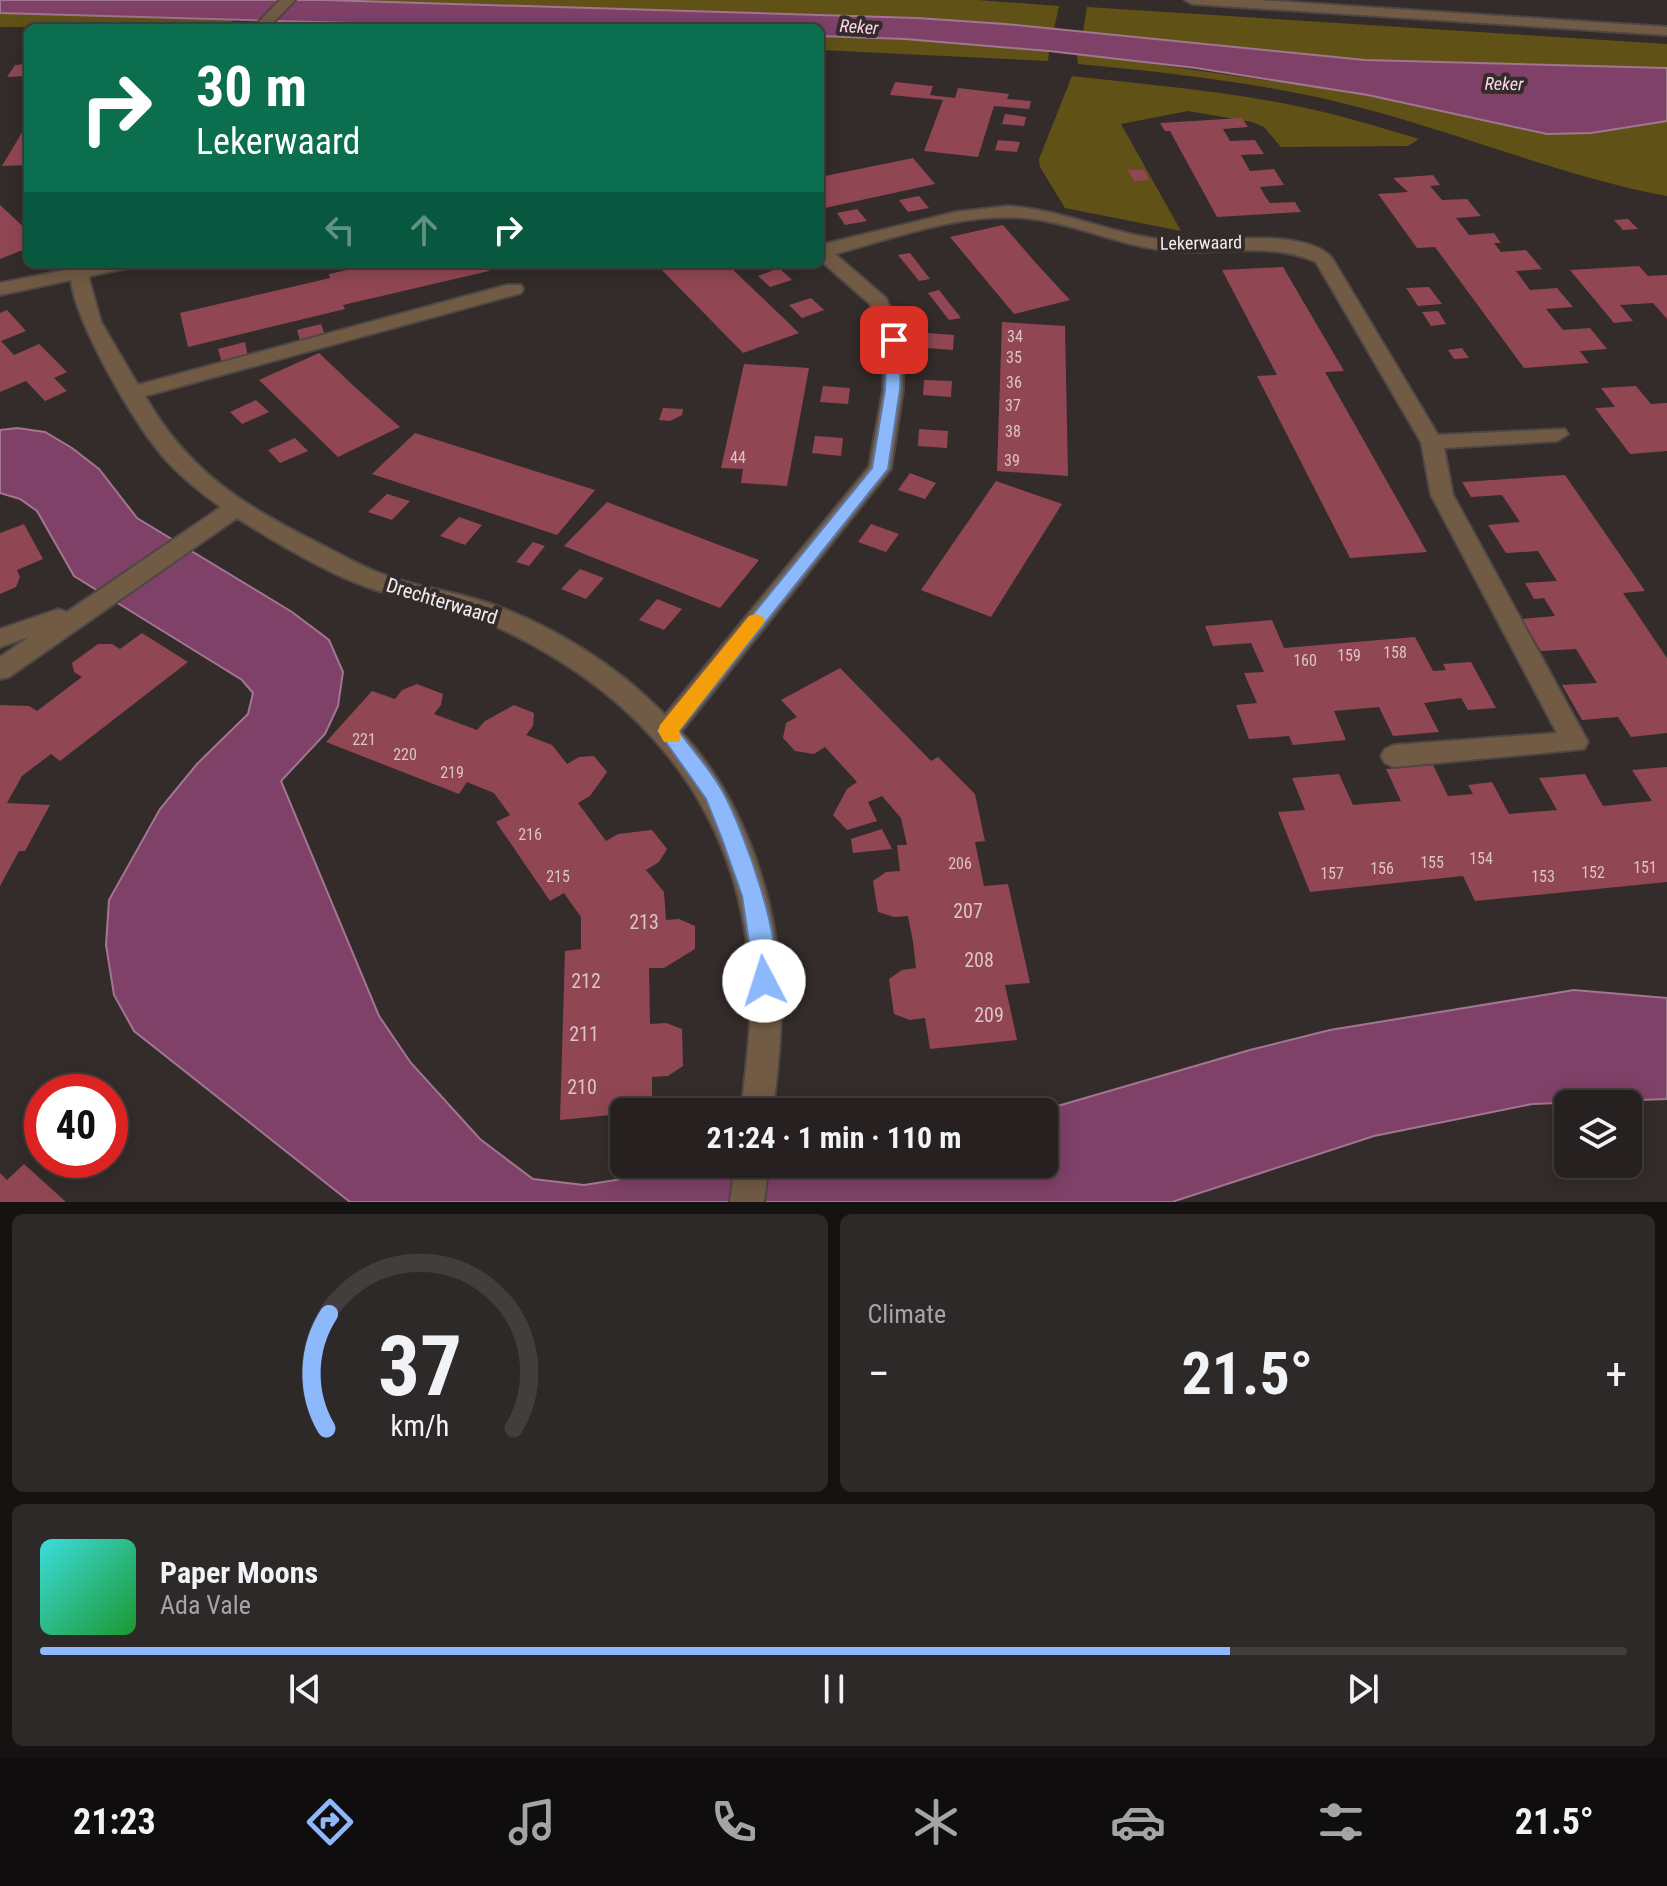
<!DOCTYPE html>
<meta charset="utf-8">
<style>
body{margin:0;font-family:"Roboto Condensed",sans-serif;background:#2e2929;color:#f1f3f6;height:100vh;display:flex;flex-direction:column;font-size:30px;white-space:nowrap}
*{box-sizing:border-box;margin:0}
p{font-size:26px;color:#a4a3a5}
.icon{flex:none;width:44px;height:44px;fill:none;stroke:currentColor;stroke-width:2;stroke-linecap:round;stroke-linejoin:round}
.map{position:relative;height:1202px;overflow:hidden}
.sheet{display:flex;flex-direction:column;gap:12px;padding:12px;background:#151212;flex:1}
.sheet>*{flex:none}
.top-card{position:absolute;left:24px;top:24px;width:800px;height:244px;border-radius:12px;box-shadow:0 4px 20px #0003,0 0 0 2px #423e3e;background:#0b6e4f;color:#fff;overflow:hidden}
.controls{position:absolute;left:1554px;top:1090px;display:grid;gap:16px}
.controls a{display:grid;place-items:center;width:88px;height:88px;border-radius:12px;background:#262120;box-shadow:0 4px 20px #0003,0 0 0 2px #423e3e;font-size:40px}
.speed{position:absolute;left:24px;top:1074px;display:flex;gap:16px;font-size:40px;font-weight:700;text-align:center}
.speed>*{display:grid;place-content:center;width:104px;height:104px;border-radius:50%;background:#262120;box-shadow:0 4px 20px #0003,0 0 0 2px #423e3e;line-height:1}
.speed .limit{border:12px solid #d22;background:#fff;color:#111}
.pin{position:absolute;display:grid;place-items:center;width:68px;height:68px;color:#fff;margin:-34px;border-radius:16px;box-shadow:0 4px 12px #0006}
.me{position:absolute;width:88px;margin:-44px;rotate:355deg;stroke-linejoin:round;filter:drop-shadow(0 0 6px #0008)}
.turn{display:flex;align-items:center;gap:28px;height:168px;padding:0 40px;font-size:36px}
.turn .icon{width:104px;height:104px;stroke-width:2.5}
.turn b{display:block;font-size:56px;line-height:68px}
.lanes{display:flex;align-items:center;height:76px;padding:0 40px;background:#0003;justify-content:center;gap:40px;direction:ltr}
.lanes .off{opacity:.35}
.big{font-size:60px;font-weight:700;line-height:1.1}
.sheet .card{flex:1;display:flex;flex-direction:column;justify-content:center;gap:12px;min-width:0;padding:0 28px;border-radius:12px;background:#2e2929}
.sheet .dial{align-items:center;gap:0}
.dial svg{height:208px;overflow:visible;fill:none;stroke:#423e3e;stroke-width:7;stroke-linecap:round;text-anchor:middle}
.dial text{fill:#f1f3f6;stroke:none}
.song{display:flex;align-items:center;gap:24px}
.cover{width:96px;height:96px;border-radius:12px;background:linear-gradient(135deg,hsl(180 70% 55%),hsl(130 70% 35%))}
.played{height:8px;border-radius:4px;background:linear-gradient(90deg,#8db9fc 75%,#423e3e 75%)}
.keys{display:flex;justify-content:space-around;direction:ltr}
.heat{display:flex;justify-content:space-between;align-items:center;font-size:44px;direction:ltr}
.sheet .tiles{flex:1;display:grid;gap:12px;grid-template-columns:1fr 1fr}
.card:last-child{grid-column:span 2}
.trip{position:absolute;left:610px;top:1098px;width:448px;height:80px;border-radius:12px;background:#262120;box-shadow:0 4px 20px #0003,0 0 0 2px #423e3e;font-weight:700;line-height:80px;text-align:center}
.menu{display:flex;height:128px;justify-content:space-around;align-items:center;background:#0f0d0d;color:#a4a3a5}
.menu .icon{width:56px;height:56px}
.menu .current{color:#8db9fc}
.menu b{font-size:36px;color:#f1f3f6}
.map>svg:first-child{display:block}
.green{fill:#605217}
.water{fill:#7f4168;stroke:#a27590;stroke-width:2}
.building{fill:#914753}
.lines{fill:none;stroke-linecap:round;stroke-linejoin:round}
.minor-casing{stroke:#4e4745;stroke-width:4}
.minor{fill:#715b44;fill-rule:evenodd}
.route{fill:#8db9fc;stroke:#5c78a4;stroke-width:2}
.slow{fill:#f59e0b}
.labels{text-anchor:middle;stroke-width:8;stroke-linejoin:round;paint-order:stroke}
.number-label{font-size:16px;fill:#dac4c6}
.far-water-label{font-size:18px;font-style:italic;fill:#fcd5eb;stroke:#332c2a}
.far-street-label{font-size:18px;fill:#f2edec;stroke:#332c2a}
.street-label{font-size:20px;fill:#f2edec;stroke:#332c2a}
.near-number-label{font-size:20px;fill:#dac4c6}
</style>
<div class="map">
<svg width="1667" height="1202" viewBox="0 0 1667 1202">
<rect width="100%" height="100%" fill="#332c2a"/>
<g class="green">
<polygon points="324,0 977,0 1059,6 1054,29 917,18"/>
<polygon points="1087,7 1667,44 1667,68 1365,60 1083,32"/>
<polygon points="0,13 232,20 233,28 0,27"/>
<polygon points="298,21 532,28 289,28"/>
<polygon points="820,36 905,39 1049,51 1048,61 820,50"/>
<path d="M1077 53 1368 95 1547 134 1591 133 1667 121V196C1555 175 1449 128 1338 102 1253 82 1165 72 1078 64Z"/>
<path d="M1072 76C1150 85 1229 91 1306 108 1344 116 1382 128 1419 139L1408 146 1281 147 1264 127 1252 122 1188 111 1121 124 1181 231 1065 208 1040 167 1039 159Z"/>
</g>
<g class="water">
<polygon points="0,0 324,0 917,18 1005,24 1365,60 1667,68 1667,121 1591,133 1547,134 1368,95 1196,68 1049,51 905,39 820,36 820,28 532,28 0,13"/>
<polygon points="17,428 45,432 72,448 99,469 137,518 292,612 329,640 343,672 338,706 325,734 281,781 379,1016 411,1063 480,1139 533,1179 584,1185 718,1164 1044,1164 1044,1112 1037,1112 1250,1050 1330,1030 1574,990 1667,998 1667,1099 1532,1104 1374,1136 1172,1202 350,1202 134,1031 114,995 106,945 109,900 160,809 197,764 248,714 253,693 242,680 74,576 37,511 20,499 0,493 0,430"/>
</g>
<g class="building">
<polygon points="28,64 28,76 7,77 15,65"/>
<polygon points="895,82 933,86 930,95 955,98 958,88 1009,94 1007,99 1031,101 1029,109 994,106 978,157 924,151 943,100 890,95"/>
<polygon points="1005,114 1026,117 1024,126 1002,124"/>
<polygon points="1242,118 1248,127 1223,129 1230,141 1255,140 1264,154 1241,155 1250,171 1274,169 1284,185 1260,187 1265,196 1270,203 1295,202 1301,212 1217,217 1170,131 1165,131 1160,123"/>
<polygon points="28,121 28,165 2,166 21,134"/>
<polygon points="998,140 1020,142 1017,152 995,150"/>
<polygon points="913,158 935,184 820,209 820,177"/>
<polygon points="1128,170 1144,170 1149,180 1134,181"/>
<polygon points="1433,175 1440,185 1430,186 1442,200 1467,199 1481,216 1456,218 1469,235 1494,233 1501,243 1494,243 1501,252 1526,250 1542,269 1516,271 1530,290 1557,288 1573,307 1546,309 1563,330 1590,328 1607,349 1580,351 1589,363 1524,368 1435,247 1417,248 1378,194 1408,192 1393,178"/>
<polygon points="919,196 929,208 908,212 899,200"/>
<polygon points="0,205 28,231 28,248 0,259"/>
<polygon points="857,209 867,221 845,225 837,213"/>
<polygon points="1628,219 1638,229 1623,230 1614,220"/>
<polygon points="1003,225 1035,262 1070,300 1014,314 950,237"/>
<polygon points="910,253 930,279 919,281 898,255"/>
<polygon points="374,264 485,264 489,271 343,305 345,309 188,347 180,313 330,278 329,274"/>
<polygon points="656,264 727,264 799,333 743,353"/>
<polygon points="1639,266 1648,276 1667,275 1667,319 1653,303 1620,305 1633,321 1614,323 1570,270"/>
<polygon points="1283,267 1344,371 1325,372 1427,552 1350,558 1257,376 1277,375 1222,270"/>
<polygon points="779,268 792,280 770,287 758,276"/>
<polygon points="1429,287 1442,304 1418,306 1406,288"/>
<polygon points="939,290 961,318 949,320 928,293"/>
<polygon points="811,298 824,310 802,318 789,305"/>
<polygon points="7,310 26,331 1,341 14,355 39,344 67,372 54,378 67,391 45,401 26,381 0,392 0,313"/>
<polygon points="1438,311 1446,324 1431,326 1422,312"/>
<polygon points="1002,322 1065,326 1068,476 997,471"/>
<polygon points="321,324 326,338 301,344 297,330"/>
<polygon points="928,333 954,335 953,350 926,348"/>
<polygon points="245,342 248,357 222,363 218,349"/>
<polygon points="1462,348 1469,358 1454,359 1448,350"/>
<polygon points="319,353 358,390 400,427 338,457 259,380"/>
<polygon points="744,364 809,368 787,486 741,483 743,469 721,468"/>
<polygon points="924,380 952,381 951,397 923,395"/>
<polygon points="823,386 850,388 848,404 820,402"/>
<polygon points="1636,386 1651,404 1667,403 1667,451 1630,454 1595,408 1615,407 1601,388"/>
<polygon points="256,400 269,412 242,424 230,412"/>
<polygon points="663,408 683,409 682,415 670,421 659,420"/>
<polygon points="919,429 948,431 947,448 918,446"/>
<polygon points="415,433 557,478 595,490 557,535 372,474"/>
<polygon points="815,436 843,438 841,456 812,453"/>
<polygon points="295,438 308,451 280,463 268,450"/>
<polygon points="910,473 936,483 925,499 898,490"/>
<polygon points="1565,475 1645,591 1623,593 1667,658 1667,733 1631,737 1618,717 1582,720 1562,685 1597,683 1576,649 1541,651 1522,619 1555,616 1544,598 1534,599 1525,583 1557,581 1538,551 1506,553 1488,525 1520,522 1502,495 1471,497 1462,482"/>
<polygon points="996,481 1062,504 991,617 921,590"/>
<polygon points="387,494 410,501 392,520 368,512"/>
<polygon points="607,502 719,545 759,560 720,608 564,546"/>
<polygon points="459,517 482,525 465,545 440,536"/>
<polygon points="24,524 43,559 17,570 20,577 16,587 0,594 0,533"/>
<polygon points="871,524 899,534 886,552 858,542"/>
<polygon points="533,542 545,546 529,566 516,562"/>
<polygon points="580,569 604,578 586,599 561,589"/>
<polygon points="657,599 682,609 664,630 639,620"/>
<polygon points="1272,620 1284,648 1415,637 1433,671 1446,670 1443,664 1471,662 1496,708 1468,710 1461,698 1424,703 1439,732 1393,736 1379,707 1334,711 1346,740 1293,745 1289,736 1249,739 1236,705 1257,703 1244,673 1264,672 1251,643 1213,646 1205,626"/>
<polygon points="142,633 188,662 60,761 51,754 22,776 7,803 50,805 25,851 19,851 0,886 0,705 29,706 37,711 82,677 74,672 72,663 98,644 112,644 120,649"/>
<polygon points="840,668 931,761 938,757 975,794 985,841 975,842 984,886 1008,884 1030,983 1005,985 1017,1040 930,1049 925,1018 910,1020 894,1014 889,979 902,970 916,968 913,942 908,916 894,917 878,912 873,881 886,872 900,871 897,845 907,845 901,818 882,796 868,802 877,821 847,830 833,815 847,789 857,782 825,747 814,754 795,751 783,738 786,723 797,717 781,700"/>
<polygon points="417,684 443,694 441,705 434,714 477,730 485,721 514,705 534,713 533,726 526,735 552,745 567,764 579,757 594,756 607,772 590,796 578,803 606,841 618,834 652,830 667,849 659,862 646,870 664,892 666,920 679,919 695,926 695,949 664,968 649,968 650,1024 666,1023 682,1029 683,1066 668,1076 652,1077 652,1111 560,1120 565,951 581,949 581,917 564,893 550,901 496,822 510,815 494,793 467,782 459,794 326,742 372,691 395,699 402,690"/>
<polygon points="1433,765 1448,796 1473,794 1468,785 1492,782 1509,814 1557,810 1539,778 1585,774 1603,806 1652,801 1632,770 1667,767 1667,882 1475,901 1463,876 1310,892 1278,812 1305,810 1292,778 1339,774 1353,805 1401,801 1386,769"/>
<polygon points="882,829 892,849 853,853 851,839"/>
<polygon points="24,1164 66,1202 0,1202 0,1173 7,1180"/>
</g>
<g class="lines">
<g class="minor-casing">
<g id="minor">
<polygon points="280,0 295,0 268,28 253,28"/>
<polygon points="1185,0 1258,0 1667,27 1667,35 1192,4"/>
<path d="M1008 206C1068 210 1123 240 1183 241 1220 241 1305 228 1332 258L1438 435 1565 429 1568 434 1557 441 1444 448 1453 495 1588 742 1584 749 1394 767 1385 763 1381 756 1385 749 1394 745 1557 733 1431 495 1421 442 1316 262C1268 241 1221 255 1171 251 1123 247 1080 225 1033 219 967 210 898 237 835 254L886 298 904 340 903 390 891 469 681 732C745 799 779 905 781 996 782 1035 777 1073 773 1112H741C746 1066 753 1020 750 973 738 803 638 689 486 622 449 605 408 601 370 588 328 574 275 542 237 518L9 677 0 679V657L29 637 0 647V629L59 609 67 612 221 507C201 493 181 477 165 459 135 425 76 324 71 280L0 295V283L71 269 72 264H129L127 268 90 276 89 279 101 322 138 385 507 285H521L523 289 521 293 145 396C189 473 247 508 324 546 344 556 364 568 385 575 417 587 452 591 485 602 551 624 617 665 665 715L869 467 883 390 884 340 870 304 820 260V245L956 212Z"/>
<polygon points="735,1164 769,1164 764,1202 730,1202"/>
</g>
</g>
<use href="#minor" class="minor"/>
</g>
<path class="route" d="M894 335 902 340 900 390 888 469 679 731C693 751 711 770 723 792 743 828 789 952 772 989L764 992 756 989 742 896 722 839 706 799 658 731 872 468 885 390 887 340Z"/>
<polygon class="slow" points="756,614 762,616 765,620 762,625 679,731 681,736 679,742 664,742 658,731 660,725 749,616"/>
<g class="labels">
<g class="number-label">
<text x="1015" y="342">34</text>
<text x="1014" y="363">35</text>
<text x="1014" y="388">36</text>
<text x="1013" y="411">37</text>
<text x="1013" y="437">38</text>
<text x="738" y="463">44</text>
<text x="1012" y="466">39</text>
<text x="1395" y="658">158</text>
<text x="1349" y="661">159</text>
<text x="1305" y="666">160</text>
<text x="364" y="745">221</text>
<text x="405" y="760">220</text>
<text x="452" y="778">219</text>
<text x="530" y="840">216</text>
<text x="1481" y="864">154</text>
<text x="1432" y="868">155</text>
<text x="960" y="869">206</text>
<text x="1645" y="873">151</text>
<text x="1382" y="874">156</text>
<text x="1593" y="878">152</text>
<text x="1332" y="879">157</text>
<text x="558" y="882">215</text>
<text x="1543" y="882">153</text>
</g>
<g class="far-water-label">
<text transform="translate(859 27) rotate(4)" y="6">Reker</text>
<text transform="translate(1504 84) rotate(1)" y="6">Reker</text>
</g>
<g class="far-street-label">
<text transform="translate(1201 243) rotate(-1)" y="6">Lekerwaard</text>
</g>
<g class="street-label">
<text transform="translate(442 601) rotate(17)" y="7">Drechterwaard</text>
</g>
<g class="near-number-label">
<text x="968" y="918">207</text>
<text x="644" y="929">213</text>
<text x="979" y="967">208</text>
<text x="586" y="988">212</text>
<text x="989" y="1022">209</text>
<text x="584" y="1041">211</text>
<text x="582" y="1094">210</text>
</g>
</g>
</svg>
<div class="controls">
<a><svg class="icon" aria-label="layers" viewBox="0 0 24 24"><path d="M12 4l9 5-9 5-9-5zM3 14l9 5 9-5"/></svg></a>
</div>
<div class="speed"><div class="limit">40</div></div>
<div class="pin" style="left:894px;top:340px;background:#d93025"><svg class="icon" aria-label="arrive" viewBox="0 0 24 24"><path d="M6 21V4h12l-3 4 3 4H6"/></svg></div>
<svg class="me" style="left:764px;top:981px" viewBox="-20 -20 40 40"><circle r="19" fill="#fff"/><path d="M0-13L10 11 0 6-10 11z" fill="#8db9fc"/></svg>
<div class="trip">21:24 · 1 min · 110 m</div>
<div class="top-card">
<div class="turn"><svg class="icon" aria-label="right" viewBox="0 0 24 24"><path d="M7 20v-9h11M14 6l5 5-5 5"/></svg><div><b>30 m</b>Lekerwaard</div></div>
<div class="lanes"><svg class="icon off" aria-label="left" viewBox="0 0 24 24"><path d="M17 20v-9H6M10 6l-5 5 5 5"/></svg><svg class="icon off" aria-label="ahead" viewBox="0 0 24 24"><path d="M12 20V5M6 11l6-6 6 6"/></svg><svg class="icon" aria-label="right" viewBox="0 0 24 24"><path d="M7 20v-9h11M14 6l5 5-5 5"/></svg></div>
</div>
</div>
<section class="sheet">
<div class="tiles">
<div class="card dial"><svg viewBox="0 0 100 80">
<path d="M14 69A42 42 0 1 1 86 69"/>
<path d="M14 69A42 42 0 0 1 15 25" stroke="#8db9fc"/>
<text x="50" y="56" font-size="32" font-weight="700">37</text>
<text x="50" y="72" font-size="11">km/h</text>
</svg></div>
<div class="card"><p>Climate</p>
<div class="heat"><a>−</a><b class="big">21.5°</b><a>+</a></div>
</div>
<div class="card">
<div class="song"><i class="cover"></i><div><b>Paper Moons</b><p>Ada Vale</p></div></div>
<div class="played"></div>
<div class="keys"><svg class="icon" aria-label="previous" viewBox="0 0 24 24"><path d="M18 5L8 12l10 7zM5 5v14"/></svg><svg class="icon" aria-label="pause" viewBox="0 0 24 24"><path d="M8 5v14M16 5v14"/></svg><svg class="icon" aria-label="next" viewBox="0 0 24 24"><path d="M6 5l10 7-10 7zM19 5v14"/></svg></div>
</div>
</div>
</section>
<nav class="menu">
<b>21:23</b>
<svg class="icon current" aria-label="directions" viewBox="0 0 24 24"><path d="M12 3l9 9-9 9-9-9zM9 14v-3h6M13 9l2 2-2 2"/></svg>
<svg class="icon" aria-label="music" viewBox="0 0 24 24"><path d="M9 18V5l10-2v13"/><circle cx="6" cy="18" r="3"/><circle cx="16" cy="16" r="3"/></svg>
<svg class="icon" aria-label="phone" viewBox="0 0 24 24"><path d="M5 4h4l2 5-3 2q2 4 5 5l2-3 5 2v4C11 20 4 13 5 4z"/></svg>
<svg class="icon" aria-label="climate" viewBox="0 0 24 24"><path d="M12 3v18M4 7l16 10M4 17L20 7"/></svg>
<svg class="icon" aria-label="car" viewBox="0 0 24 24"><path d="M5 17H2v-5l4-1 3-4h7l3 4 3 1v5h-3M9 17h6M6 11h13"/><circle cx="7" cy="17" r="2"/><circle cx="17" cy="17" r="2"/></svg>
<svg class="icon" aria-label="filters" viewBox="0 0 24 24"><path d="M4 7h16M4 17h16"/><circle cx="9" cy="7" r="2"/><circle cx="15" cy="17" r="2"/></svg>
<b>21.5°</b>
</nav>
